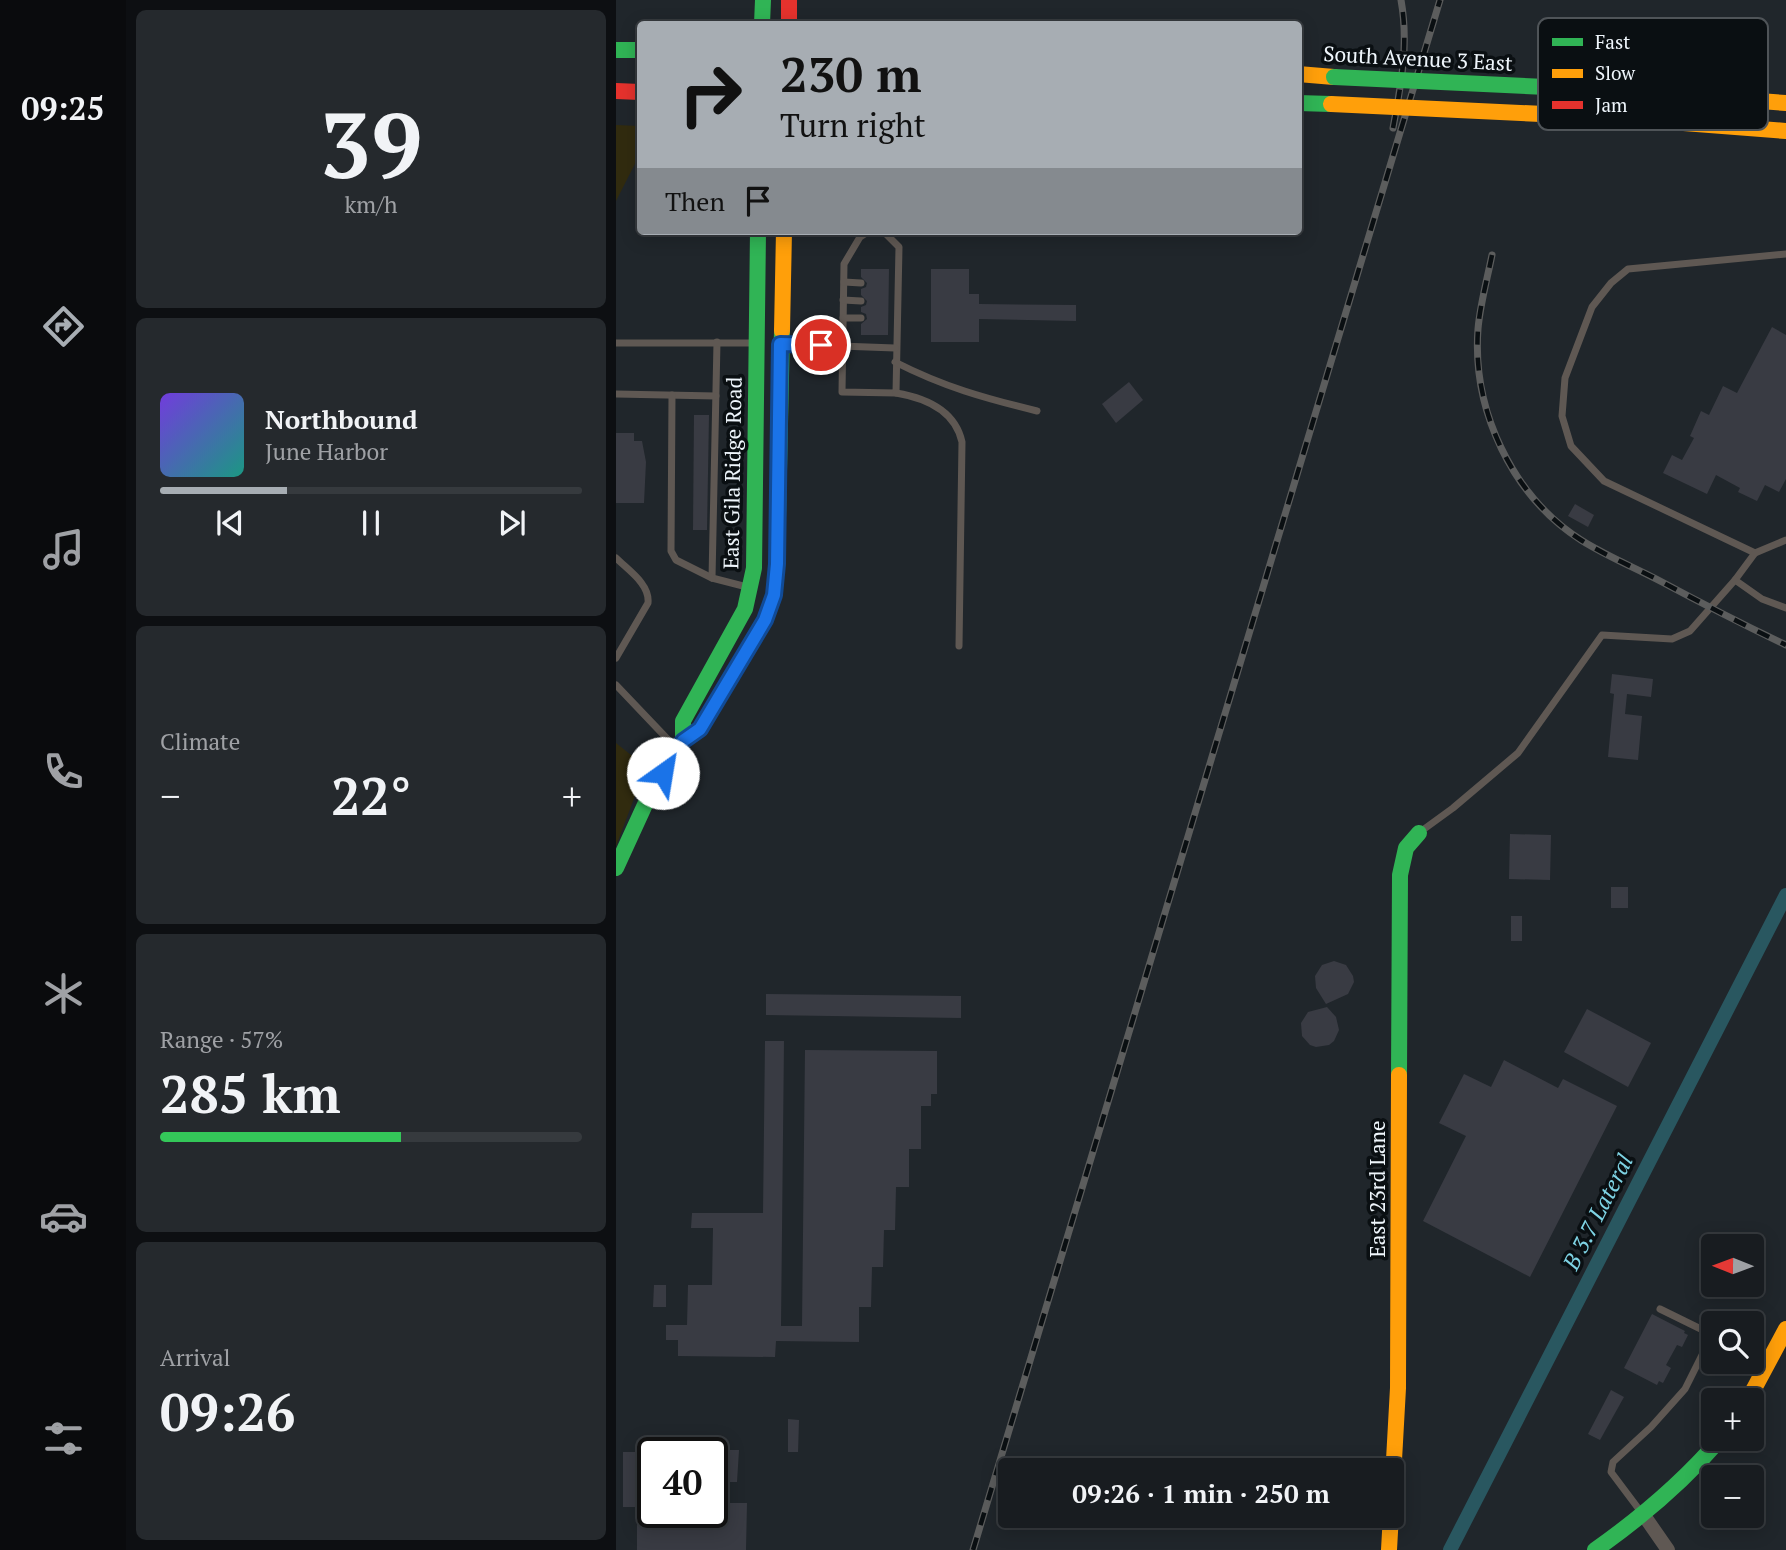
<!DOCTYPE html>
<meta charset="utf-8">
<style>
body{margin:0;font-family:"PT Serif",serif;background:#25292d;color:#f1f3f6;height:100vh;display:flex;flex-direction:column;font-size:26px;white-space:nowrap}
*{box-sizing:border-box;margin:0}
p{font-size:23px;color:#9fa1a5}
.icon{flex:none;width:38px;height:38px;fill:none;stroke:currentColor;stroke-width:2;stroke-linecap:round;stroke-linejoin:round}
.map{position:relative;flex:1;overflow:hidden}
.side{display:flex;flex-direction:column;gap:10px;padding:10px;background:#0d0f12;width:490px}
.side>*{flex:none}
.hud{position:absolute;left:21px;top:21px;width:665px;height:214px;border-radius:7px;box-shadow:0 4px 18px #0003,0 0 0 2px #363a3e;background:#a7adb3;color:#111;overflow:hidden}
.needle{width:46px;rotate:271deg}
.fabs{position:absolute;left:1085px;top:1234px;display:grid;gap:14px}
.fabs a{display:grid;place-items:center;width:63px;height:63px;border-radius:7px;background:#181c20;box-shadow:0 4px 18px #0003,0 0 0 2px #363a3e;font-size:35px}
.speed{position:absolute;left:21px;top:1437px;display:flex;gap:14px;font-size:35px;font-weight:700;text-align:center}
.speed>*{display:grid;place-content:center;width:91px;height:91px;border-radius:50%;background:#181c20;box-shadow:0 4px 18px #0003,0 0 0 2px #363a3e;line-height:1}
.speed .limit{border:4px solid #111;border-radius:10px;background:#fff;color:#111}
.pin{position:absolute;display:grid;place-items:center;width:60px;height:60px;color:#fff;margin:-30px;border:4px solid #fff;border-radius:50%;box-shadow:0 2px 7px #0007}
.me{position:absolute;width:77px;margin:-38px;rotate:32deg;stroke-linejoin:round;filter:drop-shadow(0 0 5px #0008)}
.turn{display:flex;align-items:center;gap:24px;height:147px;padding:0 28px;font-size:32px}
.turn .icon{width:91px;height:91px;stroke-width:2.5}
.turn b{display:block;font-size:49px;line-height:60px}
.then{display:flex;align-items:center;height:66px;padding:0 28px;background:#0003;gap:14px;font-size:26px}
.big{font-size:52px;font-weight:600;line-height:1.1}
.side .card{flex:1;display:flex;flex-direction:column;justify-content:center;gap:10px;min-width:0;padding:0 24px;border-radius:10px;background:#25292d}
.side .dial{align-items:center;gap:0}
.dial b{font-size:91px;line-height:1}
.song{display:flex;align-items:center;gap:21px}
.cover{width:84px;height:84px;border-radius:10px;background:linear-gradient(135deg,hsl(260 70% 55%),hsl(170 70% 35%))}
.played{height:7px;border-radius:4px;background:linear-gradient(90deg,#a7adb3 30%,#363a3e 30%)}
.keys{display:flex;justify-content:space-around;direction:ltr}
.heat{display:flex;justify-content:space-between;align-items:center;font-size:38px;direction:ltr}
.charge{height:10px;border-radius:5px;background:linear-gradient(90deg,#34c759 57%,#363a3e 0)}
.trip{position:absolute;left:382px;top:1458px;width:406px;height:70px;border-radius:7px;background:#181c20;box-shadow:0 4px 18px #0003,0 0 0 2px #363a3e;font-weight:600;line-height:70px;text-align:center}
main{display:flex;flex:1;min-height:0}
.tabs{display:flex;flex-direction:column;width:126px;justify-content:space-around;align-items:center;background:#0a0b0d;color:#9fa1a5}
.tabs .icon{width:49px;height:49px}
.tabs .active{color:#a7adb3}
.tabs b{font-size:32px;color:#f1f3f6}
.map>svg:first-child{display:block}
.sand{fill:#312b0f}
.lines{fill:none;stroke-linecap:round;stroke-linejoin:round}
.canal{stroke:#295760;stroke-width:14}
.building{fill:#393b43}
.lane{stroke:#5f5853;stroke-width:7}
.street{stroke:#5f5853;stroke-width:14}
.fast{stroke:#30b455;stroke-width:16}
.slow{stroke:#ff9f0a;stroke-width:16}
.jam{stroke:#e5322d;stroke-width:16}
.rail-casing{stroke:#5c5d5d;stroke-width:7}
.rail{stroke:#0a0f12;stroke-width:4.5;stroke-dasharray:13;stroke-linecap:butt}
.fast-bridge{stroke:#30b455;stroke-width:16}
.slow-bridge{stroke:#ff9f0a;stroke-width:16}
.route-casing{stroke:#114b97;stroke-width:18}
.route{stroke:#1a73e8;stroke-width:12}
.labels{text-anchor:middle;stroke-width:7;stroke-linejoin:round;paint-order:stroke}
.street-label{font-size:21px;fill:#eff6fc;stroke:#0a0f12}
.water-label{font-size:23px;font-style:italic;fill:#7ed3e4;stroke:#0a0f12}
.key{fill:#0a0f12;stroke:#4f5458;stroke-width:2}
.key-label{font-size:19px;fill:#eff6fc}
</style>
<main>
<nav class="tabs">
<b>09:25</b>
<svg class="icon active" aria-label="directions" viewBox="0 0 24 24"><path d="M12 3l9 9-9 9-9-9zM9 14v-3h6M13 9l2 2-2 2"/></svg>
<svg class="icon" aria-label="music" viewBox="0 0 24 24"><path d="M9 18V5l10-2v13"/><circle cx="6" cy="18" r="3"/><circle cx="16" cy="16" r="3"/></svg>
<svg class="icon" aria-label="phone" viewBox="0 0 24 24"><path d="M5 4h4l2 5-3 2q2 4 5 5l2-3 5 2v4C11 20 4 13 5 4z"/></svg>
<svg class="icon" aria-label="climate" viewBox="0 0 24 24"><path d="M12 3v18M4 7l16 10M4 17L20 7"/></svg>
<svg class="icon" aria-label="car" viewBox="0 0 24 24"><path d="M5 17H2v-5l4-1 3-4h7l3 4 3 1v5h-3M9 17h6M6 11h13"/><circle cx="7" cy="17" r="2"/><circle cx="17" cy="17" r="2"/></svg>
<svg class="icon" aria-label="filters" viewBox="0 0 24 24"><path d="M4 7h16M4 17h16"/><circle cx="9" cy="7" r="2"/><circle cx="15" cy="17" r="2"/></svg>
</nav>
<section class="side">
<div class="card dial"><b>39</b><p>km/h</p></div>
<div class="card">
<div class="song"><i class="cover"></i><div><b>Northbound</b><p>June Harbor</p></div></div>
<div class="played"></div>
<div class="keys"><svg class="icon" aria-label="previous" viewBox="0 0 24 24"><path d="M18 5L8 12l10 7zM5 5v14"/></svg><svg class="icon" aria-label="pause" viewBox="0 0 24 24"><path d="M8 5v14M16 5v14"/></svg><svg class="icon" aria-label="next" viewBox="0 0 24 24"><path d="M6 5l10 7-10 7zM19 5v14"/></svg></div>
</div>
<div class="card"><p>Climate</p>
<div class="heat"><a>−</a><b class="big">22°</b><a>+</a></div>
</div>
<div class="card"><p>Range · 57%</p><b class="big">285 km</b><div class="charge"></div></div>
<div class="card"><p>Arrival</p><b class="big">09:26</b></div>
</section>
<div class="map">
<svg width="1170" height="1550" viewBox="0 0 1170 1550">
<rect width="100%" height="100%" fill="#20262b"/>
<g class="sand">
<polygon points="0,125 24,126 24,154 0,201"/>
<polygon points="0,743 30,767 0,846"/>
</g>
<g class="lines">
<polyline class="canal" points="834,1550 1170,895"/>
</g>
<g class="building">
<polygon points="245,269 273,269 272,335 245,335 245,324 251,319 250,314 245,312 245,307 250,305 251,301 245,295 245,289 250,287 251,283 245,277"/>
<polygon points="315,269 353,269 353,294 363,294 363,304 460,305 460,321 363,319 363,342 315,342"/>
<polygon points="1156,327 1170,335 1170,479 1163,492 1149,485 1141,501 1122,492 1124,488 1100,475 1091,494 1047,473 1056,455 1066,460 1078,438 1074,436 1085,411 1093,415 1107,386 1121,393"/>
<polygon points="513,382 527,400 500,423 486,404"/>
<polygon points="78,415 93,415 91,530 77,530"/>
<polygon points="0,433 18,433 18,441 26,441 30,462 28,503 0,503"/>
<polygon points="959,504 978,515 972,527 952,516"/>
<polygon points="996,674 1037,679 1035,697 1011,694 1009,714 1026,716 1022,760 992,757 998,694 994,693"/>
<polygon points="894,834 935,835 934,880 893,879"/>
<rect x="995" y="887" width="17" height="21"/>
<rect x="895" y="916" width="11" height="25"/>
<polygon points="718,961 730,965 737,976 738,982 732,994 710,1004 700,988 699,976 706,965"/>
<polygon points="150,994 345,996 345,1018 150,1015"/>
<polygon points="711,1007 720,1017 723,1030 718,1041 713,1045 700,1047 694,1045 686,1036 685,1023 692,1012"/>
<polygon points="971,1009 1035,1043 1012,1087 948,1052"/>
<polygon points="149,1041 168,1041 165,1326 186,1326 189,1050 321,1051 321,1094 315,1094 315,1106 305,1106 305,1149 293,1149 293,1187 280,1187 279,1230 268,1230 267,1267 256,1267 255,1307 243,1307 243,1342 160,1341 159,1357 62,1356 62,1340 50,1340 50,1325 71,1325 72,1285 96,1285 97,1228 75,1228 76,1213 147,1213"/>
<polygon points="888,1060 942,1088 947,1079 1001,1106 914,1277 807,1221 850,1136 823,1123 848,1074 875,1087"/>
<polygon points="38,1285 50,1285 50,1307 37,1307"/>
<polygon points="1036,1314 1069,1331 1068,1333 1072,1335 1066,1347 1061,1345 1050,1365 1055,1368 1047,1383 1043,1381 1041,1385 1008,1368"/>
<polygon points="995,1390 1008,1397 984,1440 972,1434"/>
<polygon points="172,1419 183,1420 182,1452 172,1452"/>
<polygon points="108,1445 111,1450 123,1450 121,1482 110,1482 109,1503 131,1503 130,1550 21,1550 21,1507 7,1507 7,1452 37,1452 37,1512 96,1512 96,1453 102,1446"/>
</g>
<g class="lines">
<g class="lane">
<polyline points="253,231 244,237 228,264 226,392 280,393 283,247 267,231"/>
<polyline points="228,282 245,283"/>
<polyline points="227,300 245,301"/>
<polyline points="227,318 245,318"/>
<polyline points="101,342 96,578 131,587"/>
<polyline points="0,343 139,343"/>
<polyline points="169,344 279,348"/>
<path d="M279 362C328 387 368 398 421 411"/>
<path d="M280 393C310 398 339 410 346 442L343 646"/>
<polyline points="0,394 100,396"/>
<polyline points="56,395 55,551 60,560 96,578"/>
<polyline points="1139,553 988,481 955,446 946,416 949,378 976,307 995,283 1012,269 1170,254"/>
<path d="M0 558C12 570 34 584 32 603L0 658"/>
<polyline points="1119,580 1139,553 1170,540"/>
<polyline points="0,685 60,748"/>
<polyline points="804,832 837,808 902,753 986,635 1056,639 1074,631 1119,580 1146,599 1170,608"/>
<polyline points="1044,1309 1097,1335"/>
<polyline points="1136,1355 1148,1361"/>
<polyline points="1025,1512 995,1472 997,1462 1035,1427 1069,1389 1096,1335"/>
</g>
<polyline class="street" points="1027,1514 1052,1550"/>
<g class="fast">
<polyline points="146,24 147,0"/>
<polyline points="0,50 24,50"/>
<polyline points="682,103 715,104"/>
<polyline points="67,741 67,721 129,609 138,568 142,231"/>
<polyline points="0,868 33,796 67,741 84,729 149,620 158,595 161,564 166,331"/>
<polyline points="783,1075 784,875 790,848 803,833"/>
<path d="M979 1550C1026 1517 1068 1481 1105 1438"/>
</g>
<g class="slow">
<polyline points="682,74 718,77"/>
<polyline points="996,90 1170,103"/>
<polyline points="990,117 1170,131"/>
<polyline points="166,331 168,231"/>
<polyline points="1132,1400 1170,1329"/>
<polyline points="773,1550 782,1388 783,1075"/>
</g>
<g class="jam">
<polyline points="173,0 173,24"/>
<polyline points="0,91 24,92"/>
</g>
<g class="rail-casing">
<g id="rail">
<path d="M777 128C785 85 793 44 785 0"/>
<path d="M876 255C871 280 864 305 862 329 856 410 896 496 965 540 990 556 1020 568 1046 582 1087 604 1128 625 1170 645"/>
<polyline points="357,1550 824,0"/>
</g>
</g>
<use href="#rail" class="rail"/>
<polyline class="fast-bridge" points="718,77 996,90"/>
<polyline class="slow-bridge" points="715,104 990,117"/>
</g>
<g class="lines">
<g class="route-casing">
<polyline id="route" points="47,773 67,741 84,729 149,620 158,595 161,564 164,344 205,345"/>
</g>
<use href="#route" class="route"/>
</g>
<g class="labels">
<g class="street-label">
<text transform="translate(802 59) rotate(3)" y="7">South Avenue 3 East</text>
<text transform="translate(117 473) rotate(-89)" y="7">East Gila Ridge Road</text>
<text transform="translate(762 1189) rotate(-90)" y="7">East 23rd Lane</text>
</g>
<g class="water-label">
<text transform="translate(982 1212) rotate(-63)" y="8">B 3.7 Lateral</text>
</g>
</g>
<rect x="922" y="18" width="230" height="112" rx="10" class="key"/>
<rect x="936" y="38" width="31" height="8" fill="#30b455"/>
<rect x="936" y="69" width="31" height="9" fill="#ff9f0a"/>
<rect x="936" y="101" width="31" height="8" fill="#e5322d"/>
<g class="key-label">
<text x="979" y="49">Fast</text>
<text x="979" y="80">Slow</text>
<text x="979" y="112">Jam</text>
</g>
</svg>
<div class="fabs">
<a><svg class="needle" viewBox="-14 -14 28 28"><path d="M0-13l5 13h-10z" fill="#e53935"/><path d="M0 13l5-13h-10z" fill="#9fa1a5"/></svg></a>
<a><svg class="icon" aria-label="search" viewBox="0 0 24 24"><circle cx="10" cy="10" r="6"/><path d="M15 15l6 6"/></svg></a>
<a>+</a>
<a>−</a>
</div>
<div class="speed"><div class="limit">40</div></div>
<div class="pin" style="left:205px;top:345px;background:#d93025"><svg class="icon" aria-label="arrive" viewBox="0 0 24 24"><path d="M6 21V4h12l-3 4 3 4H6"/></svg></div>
<svg class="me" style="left:47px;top:773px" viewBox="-20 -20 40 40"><circle r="19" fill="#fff"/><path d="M0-13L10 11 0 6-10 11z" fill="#1a73e8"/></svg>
<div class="trip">09:26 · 1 min · 250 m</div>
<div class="hud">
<div class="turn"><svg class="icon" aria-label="right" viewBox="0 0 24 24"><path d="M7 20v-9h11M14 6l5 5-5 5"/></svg><div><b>230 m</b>Turn right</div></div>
<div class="then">Then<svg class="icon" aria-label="arrive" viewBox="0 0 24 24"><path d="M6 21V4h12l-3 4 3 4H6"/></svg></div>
</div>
</div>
</main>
